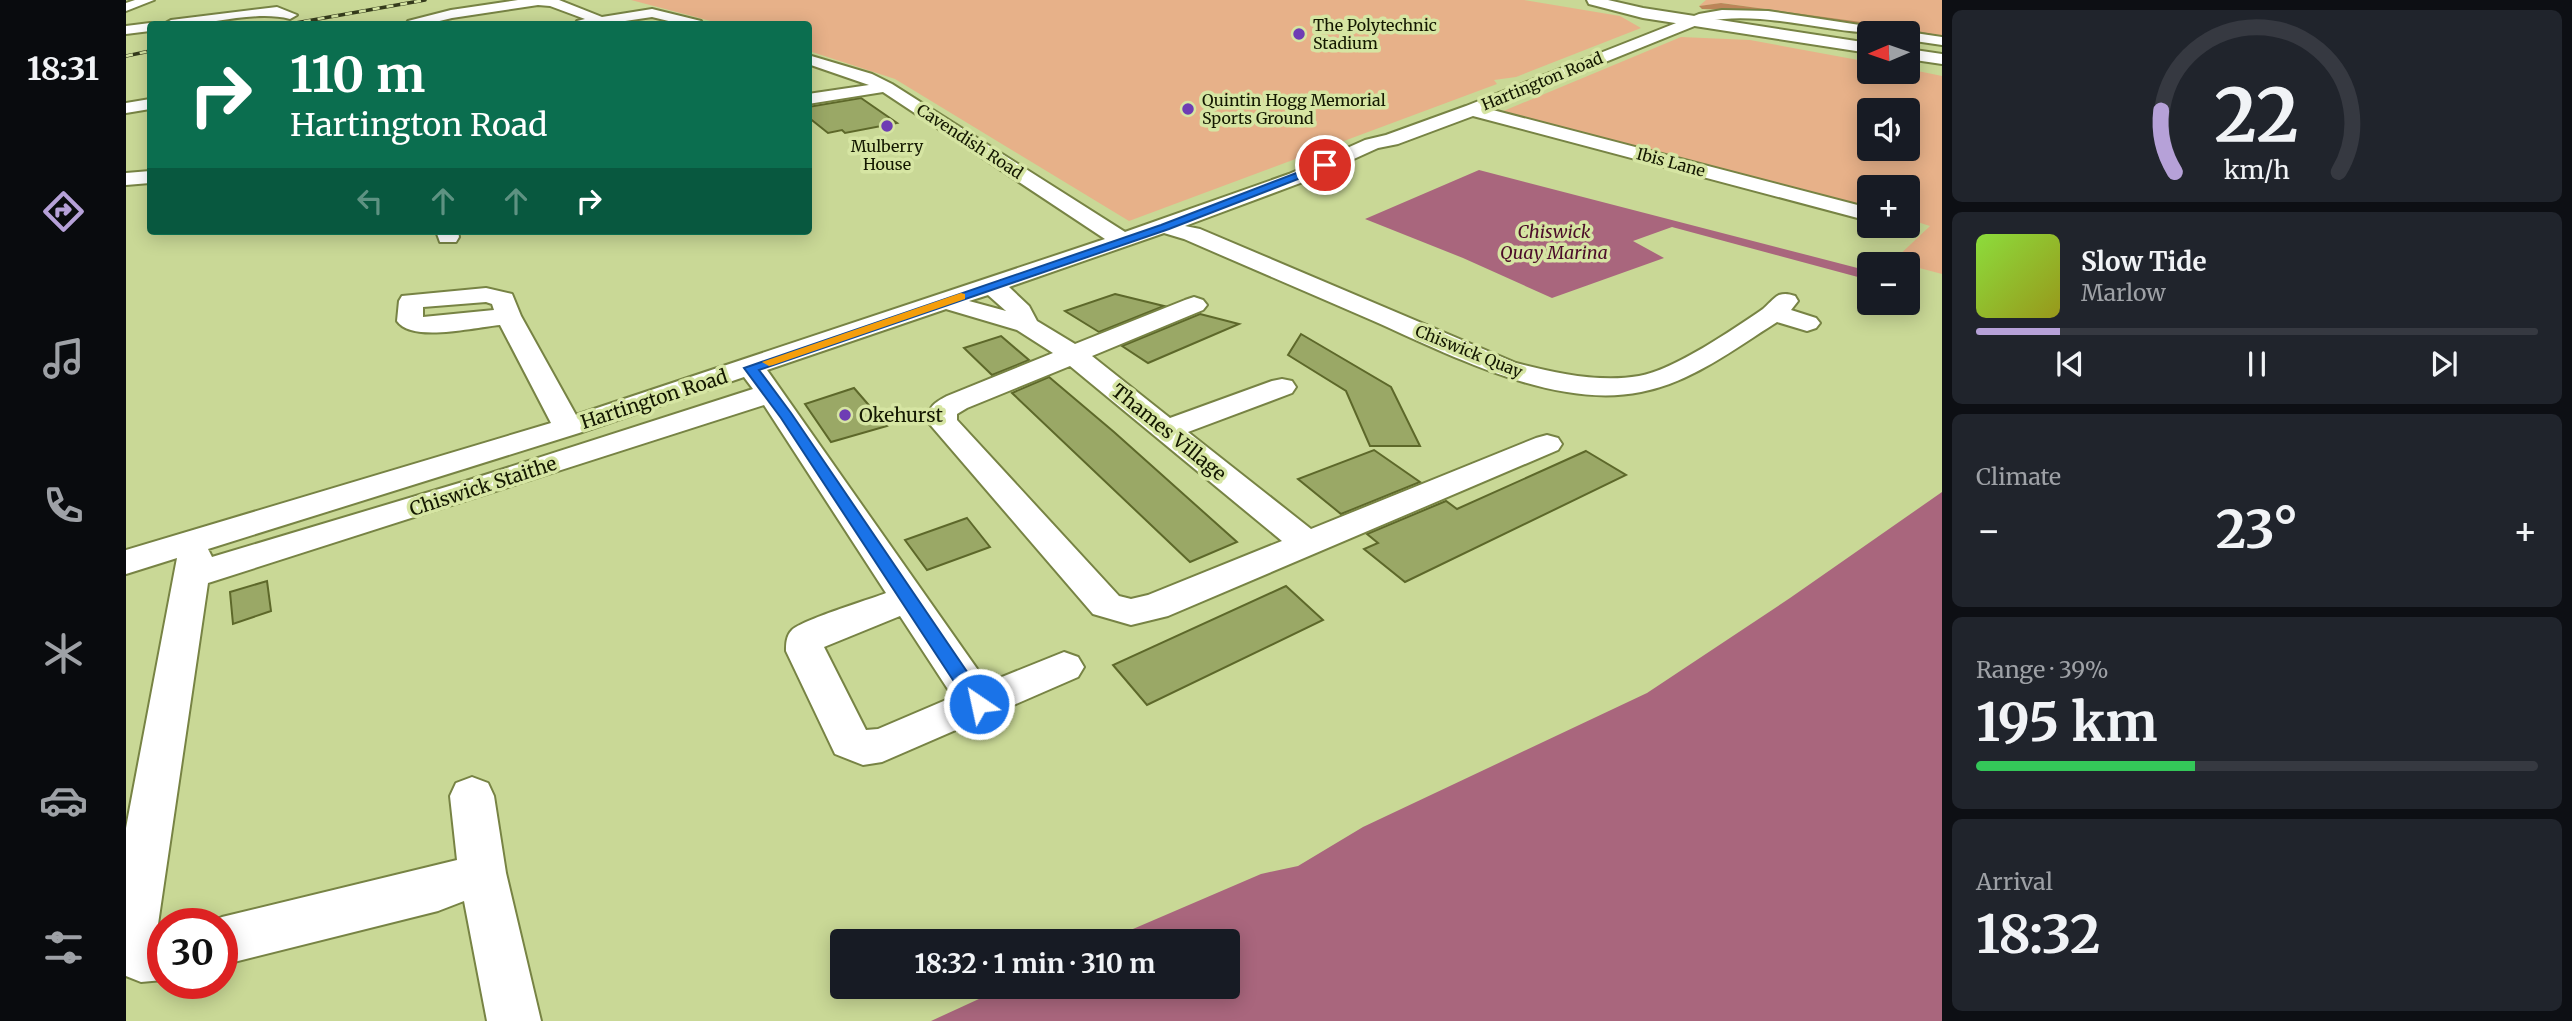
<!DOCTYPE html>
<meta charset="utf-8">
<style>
body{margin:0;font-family:Merriweather,serif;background:#20242c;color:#f1f3f6;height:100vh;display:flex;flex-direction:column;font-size:26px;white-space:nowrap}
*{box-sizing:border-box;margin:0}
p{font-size:23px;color:#9ea1a6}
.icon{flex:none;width:38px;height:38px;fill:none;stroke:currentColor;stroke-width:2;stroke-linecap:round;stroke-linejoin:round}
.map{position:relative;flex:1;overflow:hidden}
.drawer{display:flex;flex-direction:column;gap:10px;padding:10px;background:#0d0f14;width:630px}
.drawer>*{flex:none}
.guide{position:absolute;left:21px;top:21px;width:665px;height:214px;border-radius:7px;box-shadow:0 4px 18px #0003;background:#0b6e4f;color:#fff;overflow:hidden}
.needle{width:46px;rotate:268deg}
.buttons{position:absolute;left:1731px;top:21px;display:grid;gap:14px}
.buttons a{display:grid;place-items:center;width:63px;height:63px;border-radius:7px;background:#171b24;box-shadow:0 4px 18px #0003;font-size:35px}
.speed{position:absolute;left:21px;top:908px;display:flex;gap:14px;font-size:35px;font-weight:700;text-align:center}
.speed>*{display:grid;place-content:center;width:91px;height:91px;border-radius:50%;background:#171b24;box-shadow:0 4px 18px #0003;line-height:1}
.speed .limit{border:10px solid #d22;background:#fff;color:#111}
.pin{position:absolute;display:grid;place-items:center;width:60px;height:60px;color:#fff;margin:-30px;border:4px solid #fff;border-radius:50%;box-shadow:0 2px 7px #0007}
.me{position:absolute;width:77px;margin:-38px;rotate:326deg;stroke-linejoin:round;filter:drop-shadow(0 0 5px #0008)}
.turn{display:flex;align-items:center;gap:24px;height:147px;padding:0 28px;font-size:32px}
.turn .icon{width:91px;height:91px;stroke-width:2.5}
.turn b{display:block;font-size:49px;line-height:60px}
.lanes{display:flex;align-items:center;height:66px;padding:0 28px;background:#0003;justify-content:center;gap:35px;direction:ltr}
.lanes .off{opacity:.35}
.big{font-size:52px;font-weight:700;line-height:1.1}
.drawer .widget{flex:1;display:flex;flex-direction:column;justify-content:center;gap:10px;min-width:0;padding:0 24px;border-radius:10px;background:#20242c}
.drawer .dial{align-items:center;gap:0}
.dial svg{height:182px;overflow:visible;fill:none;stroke:#363941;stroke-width:7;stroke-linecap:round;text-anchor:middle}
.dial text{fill:#f1f3f6;stroke:none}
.song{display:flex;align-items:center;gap:21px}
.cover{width:84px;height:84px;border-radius:10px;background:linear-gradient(135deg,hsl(90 70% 55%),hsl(60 70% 35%))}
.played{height:7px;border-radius:4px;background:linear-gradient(90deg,#b6a1d8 15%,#363941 15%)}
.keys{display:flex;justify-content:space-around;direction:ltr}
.heat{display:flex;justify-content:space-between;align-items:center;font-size:38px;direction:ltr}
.charge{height:10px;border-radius:5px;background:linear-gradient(90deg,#34c759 39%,#363941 0)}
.trip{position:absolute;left:704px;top:929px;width:410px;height:70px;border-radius:7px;background:#171b24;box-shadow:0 4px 18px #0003;font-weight:700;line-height:70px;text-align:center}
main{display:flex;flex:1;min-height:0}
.tab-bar{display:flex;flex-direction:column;width:126px;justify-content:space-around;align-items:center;background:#090b0e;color:#9ea1a6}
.tab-bar .icon{width:49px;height:49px}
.tab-bar .active{color:#b6a1d8}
.tab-bar b{font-size:32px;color:#f1f3f6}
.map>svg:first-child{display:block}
.green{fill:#e7b189;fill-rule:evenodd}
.forest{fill:#bc8559}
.water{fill:#a9667d}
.building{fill:#9aa866;stroke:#5d682a;stroke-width:2}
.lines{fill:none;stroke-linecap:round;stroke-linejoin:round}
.minor-casing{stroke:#778344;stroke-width:4}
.highway-casing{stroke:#778344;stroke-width:4}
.minor{fill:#fff;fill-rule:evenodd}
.highway{fill:#fff;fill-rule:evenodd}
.rail-casing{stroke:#353b1c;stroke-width:3.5}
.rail{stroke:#d6e5a3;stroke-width:2.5;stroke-dasharray:7;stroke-linecap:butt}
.route{fill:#1a73e8;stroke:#114b97;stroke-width:2}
.slow{fill:#f59e0b}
.poi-dot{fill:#6e3db4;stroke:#d6e5a3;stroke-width:2.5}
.labels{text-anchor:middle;stroke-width:7;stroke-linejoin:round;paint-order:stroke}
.far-poi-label{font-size:16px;fill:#141801;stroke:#d6e5a3;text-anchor:start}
.far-street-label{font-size:16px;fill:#141801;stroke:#d6e5a3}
.far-water-label{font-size:18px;font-style:italic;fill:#4c0c29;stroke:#d6e5a3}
.street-label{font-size:19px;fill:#141801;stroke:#d6e5a3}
.poi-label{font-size:19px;fill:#141801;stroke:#d6e5a3;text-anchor:start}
</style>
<main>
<nav class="tab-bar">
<b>18:31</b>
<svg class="icon active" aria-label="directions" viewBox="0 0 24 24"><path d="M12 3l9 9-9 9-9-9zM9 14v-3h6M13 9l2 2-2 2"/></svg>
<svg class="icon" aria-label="music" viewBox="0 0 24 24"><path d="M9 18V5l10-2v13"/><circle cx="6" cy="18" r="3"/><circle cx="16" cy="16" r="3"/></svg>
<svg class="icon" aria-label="phone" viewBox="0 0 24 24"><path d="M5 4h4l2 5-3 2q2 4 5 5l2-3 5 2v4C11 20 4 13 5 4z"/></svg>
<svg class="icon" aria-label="climate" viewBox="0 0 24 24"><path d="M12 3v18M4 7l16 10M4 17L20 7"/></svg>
<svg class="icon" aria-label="car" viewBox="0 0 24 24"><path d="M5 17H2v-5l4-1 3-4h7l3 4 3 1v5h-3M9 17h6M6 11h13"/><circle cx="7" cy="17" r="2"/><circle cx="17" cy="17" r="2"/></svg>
<svg class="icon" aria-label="filters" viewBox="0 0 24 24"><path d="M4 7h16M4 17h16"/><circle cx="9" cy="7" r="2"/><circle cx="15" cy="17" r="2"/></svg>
</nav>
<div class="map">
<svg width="1816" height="1021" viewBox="0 0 1816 1021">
<rect width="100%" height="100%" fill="#c9d896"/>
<g class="green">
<polygon points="505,0 1398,0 1494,16 1515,28 1390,77 1368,80 1371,84 1003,221 769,79 683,51 682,24 596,24"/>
<polygon points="1580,0 1816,0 1816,36 1772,27 1596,3 1573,6"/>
<path d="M1555 37 1624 40 1743 62V72H1782V69L1816 76V274L1767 261 1804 226 1782 219V187H1743V209L1375 112ZM1743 110H1782V149H1743Z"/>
</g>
<polygon class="forest" points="1595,3 1772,27 1816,36 1816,39 1604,10 1576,9 1573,6"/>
<g class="water">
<polygon points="1353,170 1743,271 1743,280 1546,227 1507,241 1538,258 1426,298 1337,258 1239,219"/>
<polygon points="1816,492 1816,1021 805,1021 879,987 1101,987 1101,942 979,941 1135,874 1172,866 1237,827 1521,693 1664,598"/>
</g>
<g class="building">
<polygon points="735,98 771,123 719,133 716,130 702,133 682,117 682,107"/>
<polygon points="989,294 1038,306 973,332 939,311"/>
<polygon points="1074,314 1113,324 1022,363 996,346"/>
<polygon points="1175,334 1265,387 1294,446 1244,446 1220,391 1162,355"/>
<polygon points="875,336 903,360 866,375 838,348"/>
<polygon points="923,377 988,432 1111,542 1064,562 886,393"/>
<polygon points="728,388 761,426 705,442 679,404"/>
<polygon points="1248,450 1294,482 1215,514 1172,479"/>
<polygon points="1460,451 1500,475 1279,582 1238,549 1252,543 1241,534 1320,501 1331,509"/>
<polygon points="841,518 864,547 801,570 779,540"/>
<polygon points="141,581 145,611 107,624 104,592"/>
<polygon points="1160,586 1197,620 1021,705 987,665"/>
</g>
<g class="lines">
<g class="minor-casing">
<g id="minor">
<polygon points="9,0 28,0 0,11 0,3"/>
<polygon points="392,0 433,0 476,17 526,9 575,21 577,24 555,24 526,17 479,24 449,24 451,21 459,19 424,6 412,5 326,18 301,24 280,24 282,21 325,10"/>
<path d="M151 7 171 15 164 19C126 9 79 28 38 24L45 20Z"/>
<path d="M1596 10 1642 11 1760 29 1767 33C1707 36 1644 10 1581 21L1363 109 1743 208V221L1347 116 1272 144 1252 148 1177 182 1059 226 1074 229 1390 363C1429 373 1473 383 1513 376 1548 370 1606 330 1637 309 1642 305 1647 298 1653 295 1659 293 1663 294 1669 296L1672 301 1665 310 1690 318 1694 323 1690 328 1681 331 1651 322C1608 349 1566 382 1515 392 1427 410 1321 353 1243 319 1181 292 1120 266 1058 239L1038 233 883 287 903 306 911 321 949 344 1059 300 1068 297 1077 300 1081 305 1077 310 966 356 1044 418 1146 381 1156 379 1166 381 1170 387 1166 393 1062 432 1185 529 1410 438 1421 435 1432 438 1436 444 1432 450 1042 616 1005 625 967 614 801 421C803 406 808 403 821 396L927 353 891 330 820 309 641 370 861 683 938 652 952 657 958 667 952 677 756 762 737 765 709 754 660 651C660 644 660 636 666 630 676 620 742 600 760 593L638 405 82 583 31 931 37 930V980L15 982 0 976V828L51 558 0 574V550L425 423 374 325C349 327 286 343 271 321L273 301 276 296 360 288 386 294 395 316 450 415 979 239 757 92 682 104V94L743 85 682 64V55L746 74 766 84 999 232 1163 174 1239 140 1260 135 1340 106 1573 14ZM862 295 880 311 843 301ZM360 302 366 304 368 310 297 317V307ZM944 366 1156 541 1022 595 1005 599 993 596 831 420V414L841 408ZM618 377 627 389 340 481 86 557 82 549 453 433ZM774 616 827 697 752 729 740 730 698 647Z"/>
<polygon points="24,23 29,24 24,24 24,31 0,34 0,26"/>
<polygon points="1782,32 1816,37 1816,45 1782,40 1782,33 1777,33"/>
<polygon points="24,99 24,109 0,113 0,103"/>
<polygon points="24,171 24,183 0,185 0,173"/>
<polygon points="310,231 332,231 333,237 330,242 314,242"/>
<polygon points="346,777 362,783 368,796 380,873 415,1021 361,1021 338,901 312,911 96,965 96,924 78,924 96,917 331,860 324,796 330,783"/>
</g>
</g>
<g class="highway-casing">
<g id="highway">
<polygon points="1461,0 1482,0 1517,8 1743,43 1743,53 1517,18 1463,4"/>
<polygon points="1782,49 1816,54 1816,64 1782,59"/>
</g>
</g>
<use href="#minor" class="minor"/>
<use href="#highway" class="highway"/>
<g class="rail-casing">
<g id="rail">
<polyline points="164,24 299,0"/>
<polyline points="0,56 24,51"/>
</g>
</g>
<use href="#rail" class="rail"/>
</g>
<polygon class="route" points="1199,162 1204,165 1203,167 1043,229 633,370 665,413 863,704 860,709 853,711 846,709 655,418 618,368 1035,225"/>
<polygon class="slow" points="835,293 839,294 839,299 647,365 643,366 636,362"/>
<g class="poi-dot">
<circle cx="1173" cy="34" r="7"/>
<circle cx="1062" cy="109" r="7"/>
<circle cx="761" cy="126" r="7"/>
<circle cx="719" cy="415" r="7"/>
</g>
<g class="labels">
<g class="far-poi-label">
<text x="1187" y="31">The Polytechnic<tspan x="1187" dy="18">Stadium</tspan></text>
<text x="1076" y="106">Quintin Hogg Memorial<tspan x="1076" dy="18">Sports Ground</tspan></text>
<text x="761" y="152" text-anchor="middle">Mulberry<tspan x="761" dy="18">House</tspan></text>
</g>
<g class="far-street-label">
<text transform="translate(1416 81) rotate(-22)" y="6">Hartington Road</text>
<text transform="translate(844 141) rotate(33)" y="6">Cavendish Road</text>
<text transform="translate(1545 162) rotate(15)" y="6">Ibis Lane</text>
<text transform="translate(1343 351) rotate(22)" y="6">Chiswick Quay</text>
</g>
<g class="far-water-label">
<text x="1428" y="238">Chiswick<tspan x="1428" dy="21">Quay Marina</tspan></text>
</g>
<g class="street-label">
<text transform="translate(528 399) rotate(-18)" y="7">Hartington Road</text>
<text transform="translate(1043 432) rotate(39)" y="7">Thames Village</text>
<text transform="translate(357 486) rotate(-18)" y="7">Chiswick Staithe</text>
</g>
<g class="poi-label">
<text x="733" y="422">Okehurst</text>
</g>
</g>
</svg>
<div class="buttons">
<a><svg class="needle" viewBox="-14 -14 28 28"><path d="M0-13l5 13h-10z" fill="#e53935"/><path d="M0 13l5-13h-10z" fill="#9ea1a6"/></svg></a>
<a><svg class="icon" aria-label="sound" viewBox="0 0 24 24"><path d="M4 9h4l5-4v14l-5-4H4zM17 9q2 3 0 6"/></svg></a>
<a>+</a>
<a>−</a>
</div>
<div class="speed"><div class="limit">30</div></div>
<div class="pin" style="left:1199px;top:165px;background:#d93025"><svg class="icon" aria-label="arrive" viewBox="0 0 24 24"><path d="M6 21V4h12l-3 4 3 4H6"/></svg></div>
<svg class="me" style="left:853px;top:704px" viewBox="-20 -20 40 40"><circle r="17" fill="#1a73e8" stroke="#fff" stroke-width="3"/><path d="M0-11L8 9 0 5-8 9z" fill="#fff"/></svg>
<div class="trip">18:32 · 1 min · 310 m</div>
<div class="guide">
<div class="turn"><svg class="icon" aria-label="right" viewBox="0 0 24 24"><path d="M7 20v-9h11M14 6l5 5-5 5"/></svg><div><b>110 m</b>Hartington Road</div></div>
<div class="lanes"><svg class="icon off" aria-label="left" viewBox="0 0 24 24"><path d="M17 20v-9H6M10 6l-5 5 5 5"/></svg><svg class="icon off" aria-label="ahead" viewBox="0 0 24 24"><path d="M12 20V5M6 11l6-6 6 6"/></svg><svg class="icon off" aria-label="ahead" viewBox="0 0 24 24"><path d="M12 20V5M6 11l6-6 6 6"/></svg><svg class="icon" aria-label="right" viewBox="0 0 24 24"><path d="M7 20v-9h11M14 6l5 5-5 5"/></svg></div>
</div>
</div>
<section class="drawer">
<div class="widget dial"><svg viewBox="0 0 100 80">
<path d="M14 69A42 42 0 1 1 86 69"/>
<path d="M14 69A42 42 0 0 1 8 42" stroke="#b6a1d8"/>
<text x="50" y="56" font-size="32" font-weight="700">22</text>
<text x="50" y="72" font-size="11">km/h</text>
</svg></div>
<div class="widget">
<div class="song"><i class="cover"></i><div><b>Slow Tide</b><p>Marlow</p></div></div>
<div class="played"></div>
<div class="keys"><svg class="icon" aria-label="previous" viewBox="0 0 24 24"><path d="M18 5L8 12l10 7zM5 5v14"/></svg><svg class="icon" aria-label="pause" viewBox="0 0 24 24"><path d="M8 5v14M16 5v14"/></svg><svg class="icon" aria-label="next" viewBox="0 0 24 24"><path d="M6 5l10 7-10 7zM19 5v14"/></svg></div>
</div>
<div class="widget"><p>Climate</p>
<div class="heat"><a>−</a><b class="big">23°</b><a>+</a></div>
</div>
<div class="widget"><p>Range · 39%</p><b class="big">195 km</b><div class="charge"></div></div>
<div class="widget"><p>Arrival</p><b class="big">18:32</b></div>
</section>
</main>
